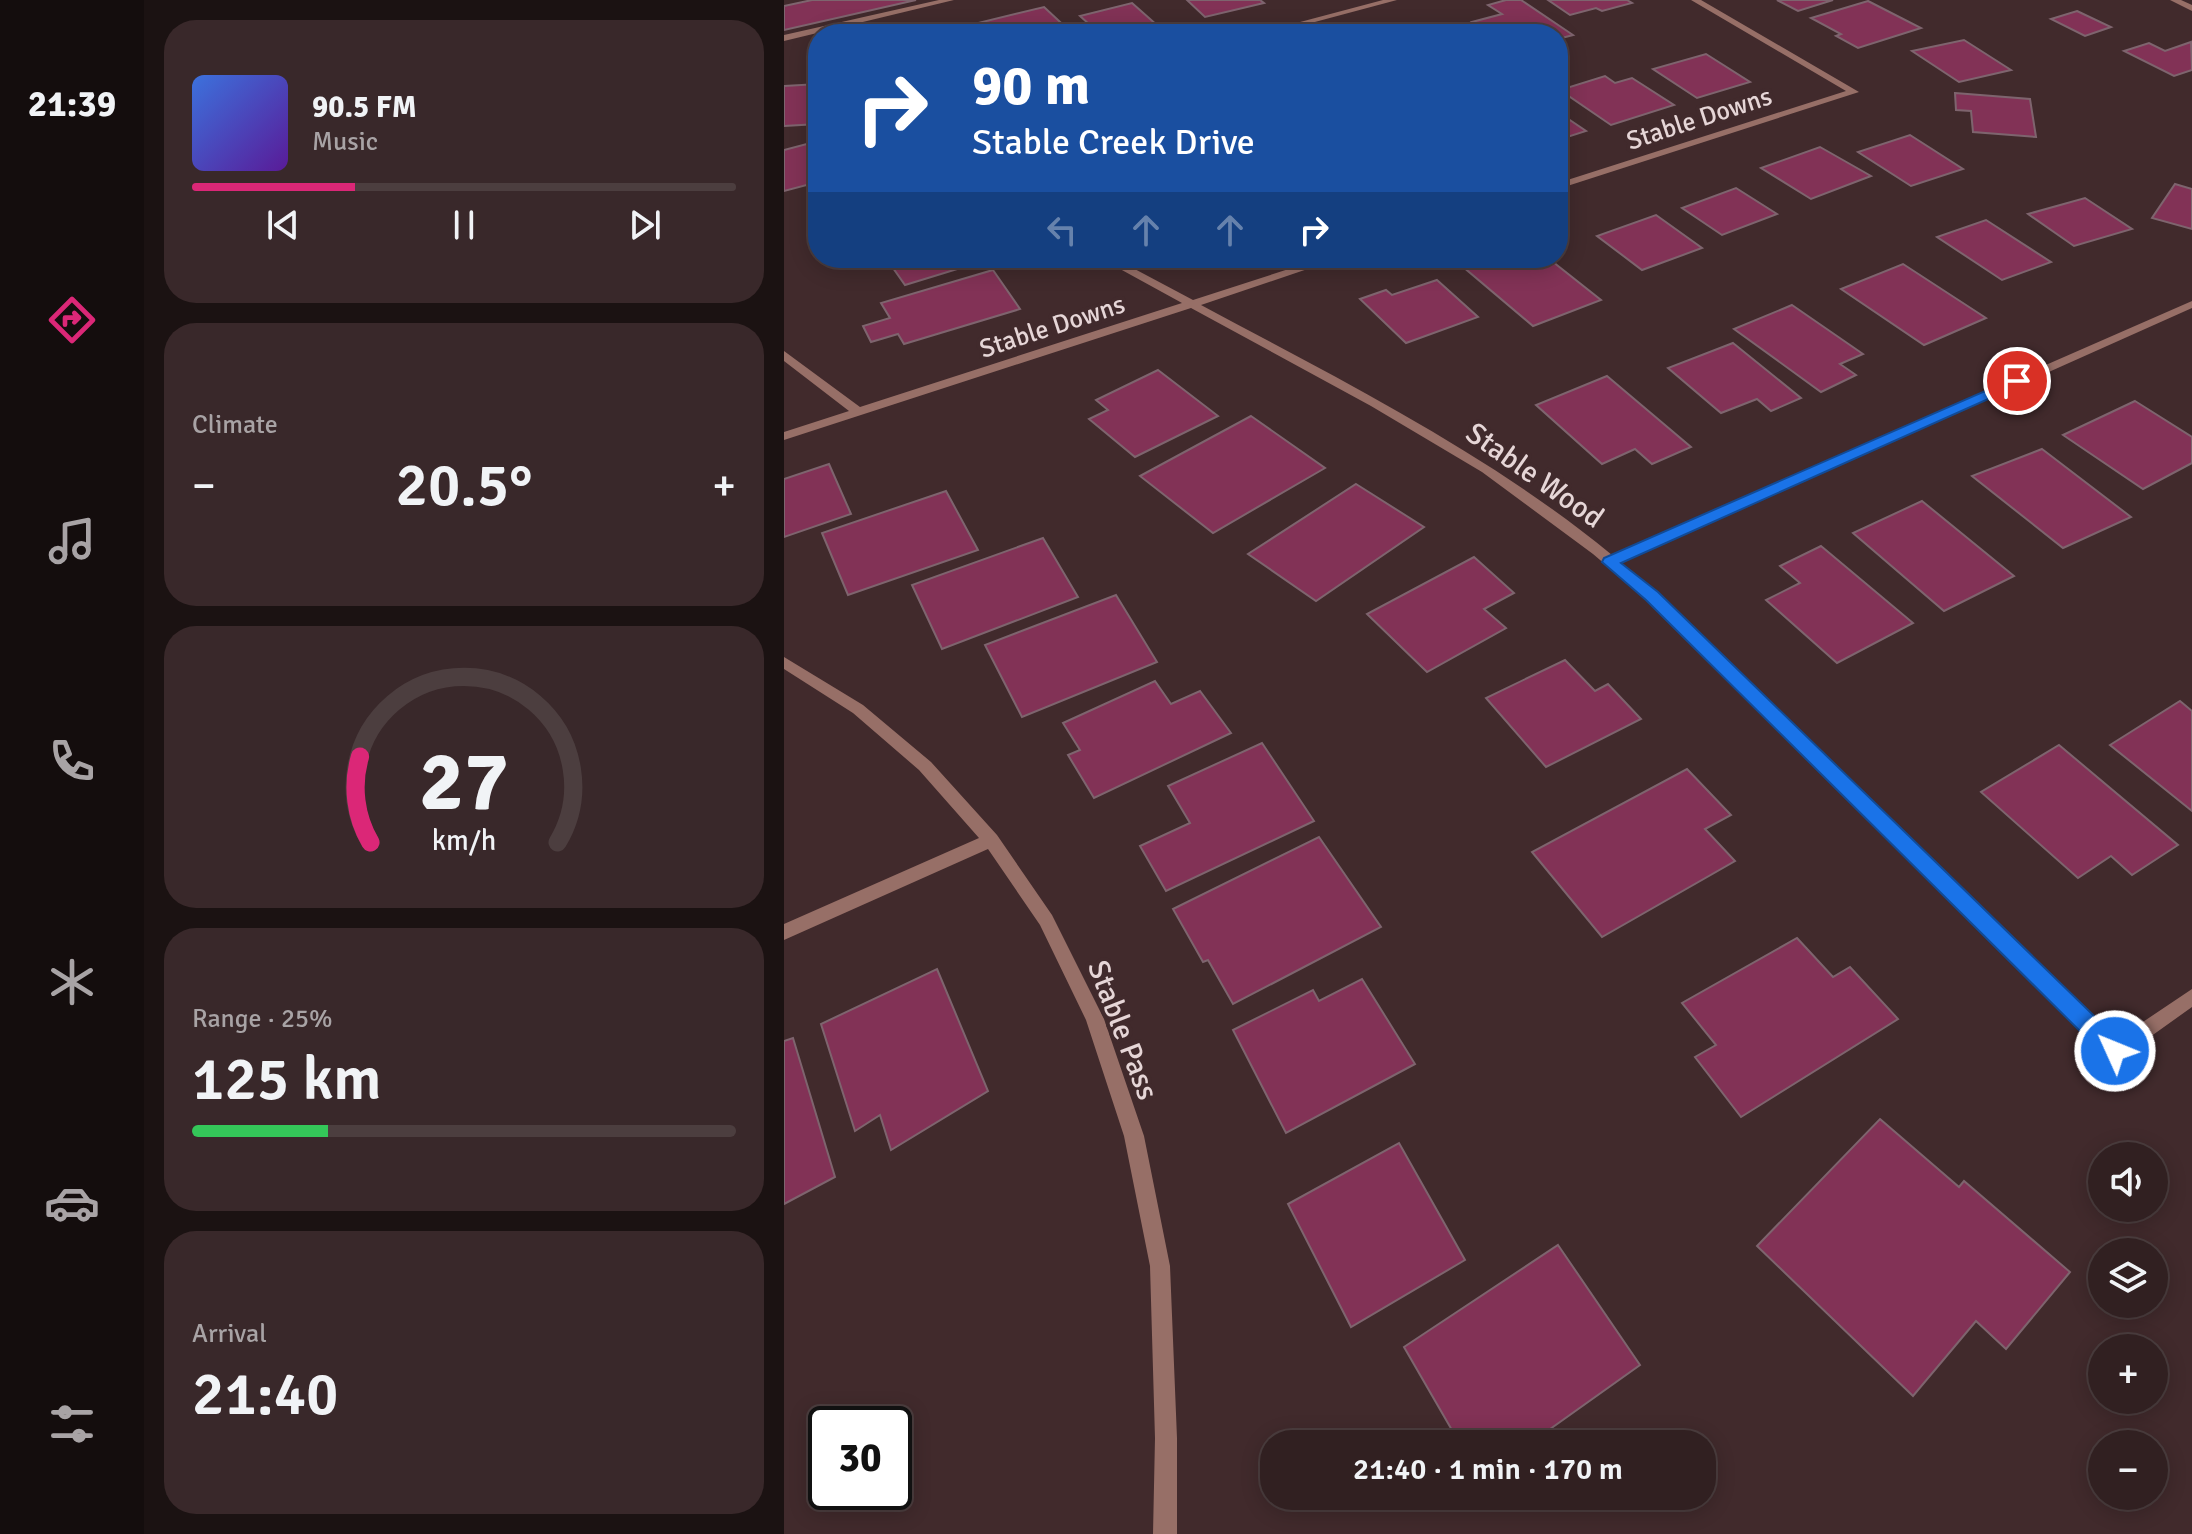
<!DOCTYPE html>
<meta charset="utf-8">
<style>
body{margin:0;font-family:Signika,sans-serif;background:#39282a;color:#f1f3f6;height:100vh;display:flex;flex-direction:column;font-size:30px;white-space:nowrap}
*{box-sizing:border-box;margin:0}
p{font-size:26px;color:#a8a3a5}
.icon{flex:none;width:44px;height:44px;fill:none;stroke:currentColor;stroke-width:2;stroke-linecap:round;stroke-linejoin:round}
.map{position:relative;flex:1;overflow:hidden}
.details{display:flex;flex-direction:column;gap:20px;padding:20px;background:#1b1212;width:640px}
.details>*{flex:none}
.hud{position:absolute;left:24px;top:24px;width:760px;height:244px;border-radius:32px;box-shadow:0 4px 20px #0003,0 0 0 2px #4c3e3f;background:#1a4fa0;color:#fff;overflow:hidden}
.buttons{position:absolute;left:1304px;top:1142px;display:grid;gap:16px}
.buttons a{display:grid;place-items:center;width:80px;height:80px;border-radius:50%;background:#312021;box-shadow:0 4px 20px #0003,0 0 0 2px #4c3e3f;font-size:40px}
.speed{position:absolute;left:24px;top:1406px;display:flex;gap:16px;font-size:40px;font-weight:700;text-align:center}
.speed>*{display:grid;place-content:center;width:104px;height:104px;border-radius:50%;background:#312021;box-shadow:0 4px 20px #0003,0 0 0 2px #4c3e3f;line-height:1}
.speed .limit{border:4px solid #111;border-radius:12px;background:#fff;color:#111}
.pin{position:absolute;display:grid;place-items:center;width:68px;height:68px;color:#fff;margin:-34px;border:4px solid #fff;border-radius:50%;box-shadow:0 2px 8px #0007}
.me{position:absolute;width:88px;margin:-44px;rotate:314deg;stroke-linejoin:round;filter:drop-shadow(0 0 6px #0008)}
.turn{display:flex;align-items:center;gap:28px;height:168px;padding:0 32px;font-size:36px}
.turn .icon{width:104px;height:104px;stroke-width:2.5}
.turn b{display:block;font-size:56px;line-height:68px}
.lanes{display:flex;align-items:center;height:76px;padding:0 32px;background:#0003;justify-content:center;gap:40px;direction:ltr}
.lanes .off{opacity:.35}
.big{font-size:60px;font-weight:600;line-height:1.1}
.details .tile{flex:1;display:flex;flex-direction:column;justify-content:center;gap:12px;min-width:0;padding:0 28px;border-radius:32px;background:#39282a}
.details .dial{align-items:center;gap:0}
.dial svg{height:208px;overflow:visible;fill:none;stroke:#4c3e3f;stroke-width:7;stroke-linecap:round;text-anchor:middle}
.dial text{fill:#f1f3f6;stroke:none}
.song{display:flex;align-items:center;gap:24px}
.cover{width:96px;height:96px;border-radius:12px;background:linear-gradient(135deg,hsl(220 70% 55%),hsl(270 70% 35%))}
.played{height:8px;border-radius:4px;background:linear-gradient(90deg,#db2777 30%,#4c3e3f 30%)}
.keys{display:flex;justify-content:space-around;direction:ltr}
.heat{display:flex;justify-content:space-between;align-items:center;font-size:44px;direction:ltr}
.charge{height:12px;border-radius:6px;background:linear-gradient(90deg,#34c759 25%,#4c3e3f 0)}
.trip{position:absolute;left:476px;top:1430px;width:456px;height:80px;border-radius:32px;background:#312021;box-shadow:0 4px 20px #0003,0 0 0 2px #4c3e3f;font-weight:600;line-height:80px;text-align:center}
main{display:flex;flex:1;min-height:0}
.tabs{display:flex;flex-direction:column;width:144px;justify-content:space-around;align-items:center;background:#140d0d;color:#a8a3a5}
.tabs .icon{width:56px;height:56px}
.tabs .current{color:#db2777}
.tabs b{font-size:36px;color:#f1f3f6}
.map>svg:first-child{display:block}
.building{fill:#823256;stroke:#7e646e;stroke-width:2}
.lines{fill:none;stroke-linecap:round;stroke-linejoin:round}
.service{fill:#976f67;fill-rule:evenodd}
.minor{fill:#976f67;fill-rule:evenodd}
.route{fill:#1a73e8;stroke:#114b97;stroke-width:2}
.labels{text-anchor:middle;stroke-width:8;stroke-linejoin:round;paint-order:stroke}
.far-street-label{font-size:26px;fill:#e6d6d7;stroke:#412a2c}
.street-label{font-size:30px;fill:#e6d6d7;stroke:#412a2c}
</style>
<main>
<nav class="tabs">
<b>21:39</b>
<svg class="icon current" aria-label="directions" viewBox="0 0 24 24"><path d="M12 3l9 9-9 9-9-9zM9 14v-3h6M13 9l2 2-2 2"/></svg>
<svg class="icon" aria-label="music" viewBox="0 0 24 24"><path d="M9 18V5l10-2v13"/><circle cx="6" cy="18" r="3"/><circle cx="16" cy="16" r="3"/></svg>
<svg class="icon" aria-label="phone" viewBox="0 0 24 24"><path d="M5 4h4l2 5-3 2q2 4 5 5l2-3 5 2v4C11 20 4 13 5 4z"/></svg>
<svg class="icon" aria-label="climate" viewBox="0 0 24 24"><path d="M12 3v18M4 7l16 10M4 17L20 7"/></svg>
<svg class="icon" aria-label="car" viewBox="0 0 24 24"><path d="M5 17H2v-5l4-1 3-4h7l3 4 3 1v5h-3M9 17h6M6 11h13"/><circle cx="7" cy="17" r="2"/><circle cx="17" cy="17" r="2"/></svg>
<svg class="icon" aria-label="filters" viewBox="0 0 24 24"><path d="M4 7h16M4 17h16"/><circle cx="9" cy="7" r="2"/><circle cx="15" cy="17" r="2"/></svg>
</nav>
<section class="details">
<div class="tile">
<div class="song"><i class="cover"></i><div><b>90.5 FM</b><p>Music</p></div></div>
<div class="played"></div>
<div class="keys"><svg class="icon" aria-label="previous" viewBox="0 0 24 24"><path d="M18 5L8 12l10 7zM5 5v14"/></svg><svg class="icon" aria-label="pause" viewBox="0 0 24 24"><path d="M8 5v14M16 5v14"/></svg><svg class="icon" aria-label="next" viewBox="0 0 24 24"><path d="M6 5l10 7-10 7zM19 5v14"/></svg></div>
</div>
<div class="tile"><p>Climate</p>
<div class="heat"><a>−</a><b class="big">20.5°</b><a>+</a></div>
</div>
<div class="tile dial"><svg viewBox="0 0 100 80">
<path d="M14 69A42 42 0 1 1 86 69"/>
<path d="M14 69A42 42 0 0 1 10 36" stroke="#db2777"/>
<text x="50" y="56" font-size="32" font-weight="700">27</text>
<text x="50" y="72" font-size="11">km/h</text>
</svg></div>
<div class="tile"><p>Range · 25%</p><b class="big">125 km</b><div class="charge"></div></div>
<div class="tile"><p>Arrival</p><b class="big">21:40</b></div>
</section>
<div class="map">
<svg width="1408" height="1534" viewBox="0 0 1408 1534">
<rect width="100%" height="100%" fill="#412a2c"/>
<g class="building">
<polygon points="28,0 132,0 0,30 0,6"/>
<polygon points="403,0 476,0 480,3 421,17"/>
<polygon points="722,0 737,0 789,35 774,39 774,34 705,34 688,22 718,14 704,5"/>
<polygon points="764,0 843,0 848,3 818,11 812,8 786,15"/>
<polygon points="993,0 1049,0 1014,11"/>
<polygon points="1084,1 1137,28 1074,48 1052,36 1057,34 1027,18"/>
<polygon points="348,3 374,26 344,34 316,34 296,16"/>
<polygon points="260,7 289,34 200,34 190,24"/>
<polygon points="1293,11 1327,27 1301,36 1267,19"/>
<polygon points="647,25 659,34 619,32"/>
<polygon points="1180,40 1227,70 1175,82 1128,51"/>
<polygon points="1407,42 1408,70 1390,76 1340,51 1365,43 1381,51"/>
<polygon points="922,54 966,82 913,98 869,69"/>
<polygon points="821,76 831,83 848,78 890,105 827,125 776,90"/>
<polygon points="34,84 34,124 0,126 0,86"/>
<polygon points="1171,93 1246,99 1252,137 1189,132 1187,111 1172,110"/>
<polygon points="774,112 802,131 774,140"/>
<polygon points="1126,135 1179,169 1127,186 1074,152"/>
<polygon points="34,141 34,182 0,191 0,150"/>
<polygon points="1036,147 1087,176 1027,199 977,168"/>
<polygon points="1391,184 1408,189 1408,229 1368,218"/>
<polygon points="952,188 993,214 938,235 898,208"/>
<polygon points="1301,198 1348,229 1290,246 1244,214"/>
<polygon points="872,215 918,248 858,270 813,236"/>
<polygon points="1202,220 1267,262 1218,280 1153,237"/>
<polygon points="95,258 202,258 203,260 121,285 104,261 98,263"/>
<polygon points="700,258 716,258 725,265 744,258 764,258 817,300 749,326 678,266"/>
<polygon points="1119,264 1202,318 1140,345 1057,289"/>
<polygon points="209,270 236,309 120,344 114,334 87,342 79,326 106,318 97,303"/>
<polygon points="653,280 694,317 622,343 576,299 602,290 608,295"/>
<polygon points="1008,305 1079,354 1056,364 1072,375 1037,392 950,329"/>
<polygon points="949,343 1017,398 987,411 973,399 937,413 884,368"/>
<polygon points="374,370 434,416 351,457 305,419 324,410 312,400"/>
<polygon points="823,376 907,447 868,464 851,449 818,464 752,405"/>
<polygon points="1351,401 1408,437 1408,463 1359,489 1279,435"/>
<polygon points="467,416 541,468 429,533 356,476"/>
<polygon points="1258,449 1347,517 1279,548 1188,476"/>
<polygon points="45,464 67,514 0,537 0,479"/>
<polygon points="572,484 640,527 532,601 464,554"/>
<polygon points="162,491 194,550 64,595 38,533"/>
<polygon points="1138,501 1230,576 1160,611 1069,533"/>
<polygon points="259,538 294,597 158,649 128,585"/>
<polygon points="1037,546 1129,623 1053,663 982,600 1016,583 996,566"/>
<polygon points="690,557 730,593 700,609 722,628 643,672 583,614"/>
<polygon points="332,595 373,662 238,717 201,645"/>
<polygon points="781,660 811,691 824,684 857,719 762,767 702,698"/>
<polygon points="371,681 387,704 416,691 447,733 310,798 284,755 296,750 279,723"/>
<polygon points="1396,701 1408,711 1408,811 1326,745"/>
<polygon points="478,743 530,821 382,891 356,846 406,823 384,786"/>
<polygon points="1275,745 1394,845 1348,875 1327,856 1294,878 1197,792"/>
<polygon points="903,769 947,815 921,829 951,861 818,937 748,852"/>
<polygon points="535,837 597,927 449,1004 424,960 419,962 389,909"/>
<polygon points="1013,938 1049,977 1066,967 1114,1019 957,1117 911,1057 932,1045 898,1003"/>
<polygon points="153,969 204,1091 107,1150 96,1115 71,1131 37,1024"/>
<polygon points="578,979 631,1064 502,1133 449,1030 529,990 535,1001"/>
<polygon points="9,1038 51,1177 0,1204 0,1041"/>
<polygon points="1096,1119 1175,1187 1180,1181 1286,1272 1222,1349 1192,1321 1129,1396 973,1246"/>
<polygon points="615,1143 681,1260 567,1327 504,1204"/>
<polygon points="774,1245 856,1365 745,1444 676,1444 620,1347"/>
</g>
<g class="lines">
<polygon class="service" points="155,0 170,0 0,41 0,35"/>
<g class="minor">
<polygon points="599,0 613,0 486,34 471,34"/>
<polygon points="907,0 917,0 1075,92 774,189 774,183 1062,91"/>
<polygon points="1386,0 1397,0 1408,5 1408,11"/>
<path d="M316 258H330L409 300 539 258H556L417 305C559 381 704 453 828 555L1408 301V308L837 563 873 592 1332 1040 1408 989V1007L1338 1057 1331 1060 1324 1057 863 600 809 554 698 472 587 406 407 308 0 440V432L65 411 0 361V351L76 407 398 303Z"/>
<polygon points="0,657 79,705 147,762 213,835 268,915 320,1019 360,1136 386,1266 393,1438 393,1534 369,1534 371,1438 366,1266 340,1136 302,1020 256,925 204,849 0,940 0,924 195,838 135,770 69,713 0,669"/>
</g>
</g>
<polygon class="route" points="1233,377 1240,381 1238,384 837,563 874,592 1339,1044 1342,1051 1339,1058 1331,1061 1323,1058 862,600 818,562 820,558"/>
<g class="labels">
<g class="far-street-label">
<text transform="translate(915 118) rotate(-18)" y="9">Stable Downs</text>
<text transform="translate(268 326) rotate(-18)" y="9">Stable Downs</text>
</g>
<g class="street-label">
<text transform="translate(751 475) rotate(35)" y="10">Stable Wood</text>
<text transform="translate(339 1030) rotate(69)" y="10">Stable Pass</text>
</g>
</g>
</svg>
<div class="buttons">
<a><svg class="icon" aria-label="sound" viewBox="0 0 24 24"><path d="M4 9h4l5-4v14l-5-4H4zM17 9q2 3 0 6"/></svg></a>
<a><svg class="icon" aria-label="layers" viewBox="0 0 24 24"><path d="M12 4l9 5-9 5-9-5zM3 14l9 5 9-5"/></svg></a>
<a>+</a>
<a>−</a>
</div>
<div class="speed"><div class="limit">30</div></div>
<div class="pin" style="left:1233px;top:381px;background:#d93025"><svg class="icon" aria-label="arrive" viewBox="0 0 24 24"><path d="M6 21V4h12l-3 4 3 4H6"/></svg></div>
<svg class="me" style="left:1331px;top:1051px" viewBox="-20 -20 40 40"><circle r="17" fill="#1a73e8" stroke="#fff" stroke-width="3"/><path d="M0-11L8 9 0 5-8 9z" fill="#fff"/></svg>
<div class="trip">21:40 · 1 min · 170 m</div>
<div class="hud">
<div class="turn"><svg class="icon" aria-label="right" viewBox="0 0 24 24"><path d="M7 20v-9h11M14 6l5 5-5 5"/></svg><div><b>90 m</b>Stable Creek Drive</div></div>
<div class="lanes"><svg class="icon off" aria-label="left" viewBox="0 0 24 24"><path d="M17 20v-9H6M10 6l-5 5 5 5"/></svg><svg class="icon off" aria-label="ahead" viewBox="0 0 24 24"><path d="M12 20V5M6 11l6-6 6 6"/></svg><svg class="icon off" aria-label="ahead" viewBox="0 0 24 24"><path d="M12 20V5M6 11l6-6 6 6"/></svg><svg class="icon" aria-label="right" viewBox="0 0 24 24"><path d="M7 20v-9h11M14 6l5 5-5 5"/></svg></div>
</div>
</div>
</main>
